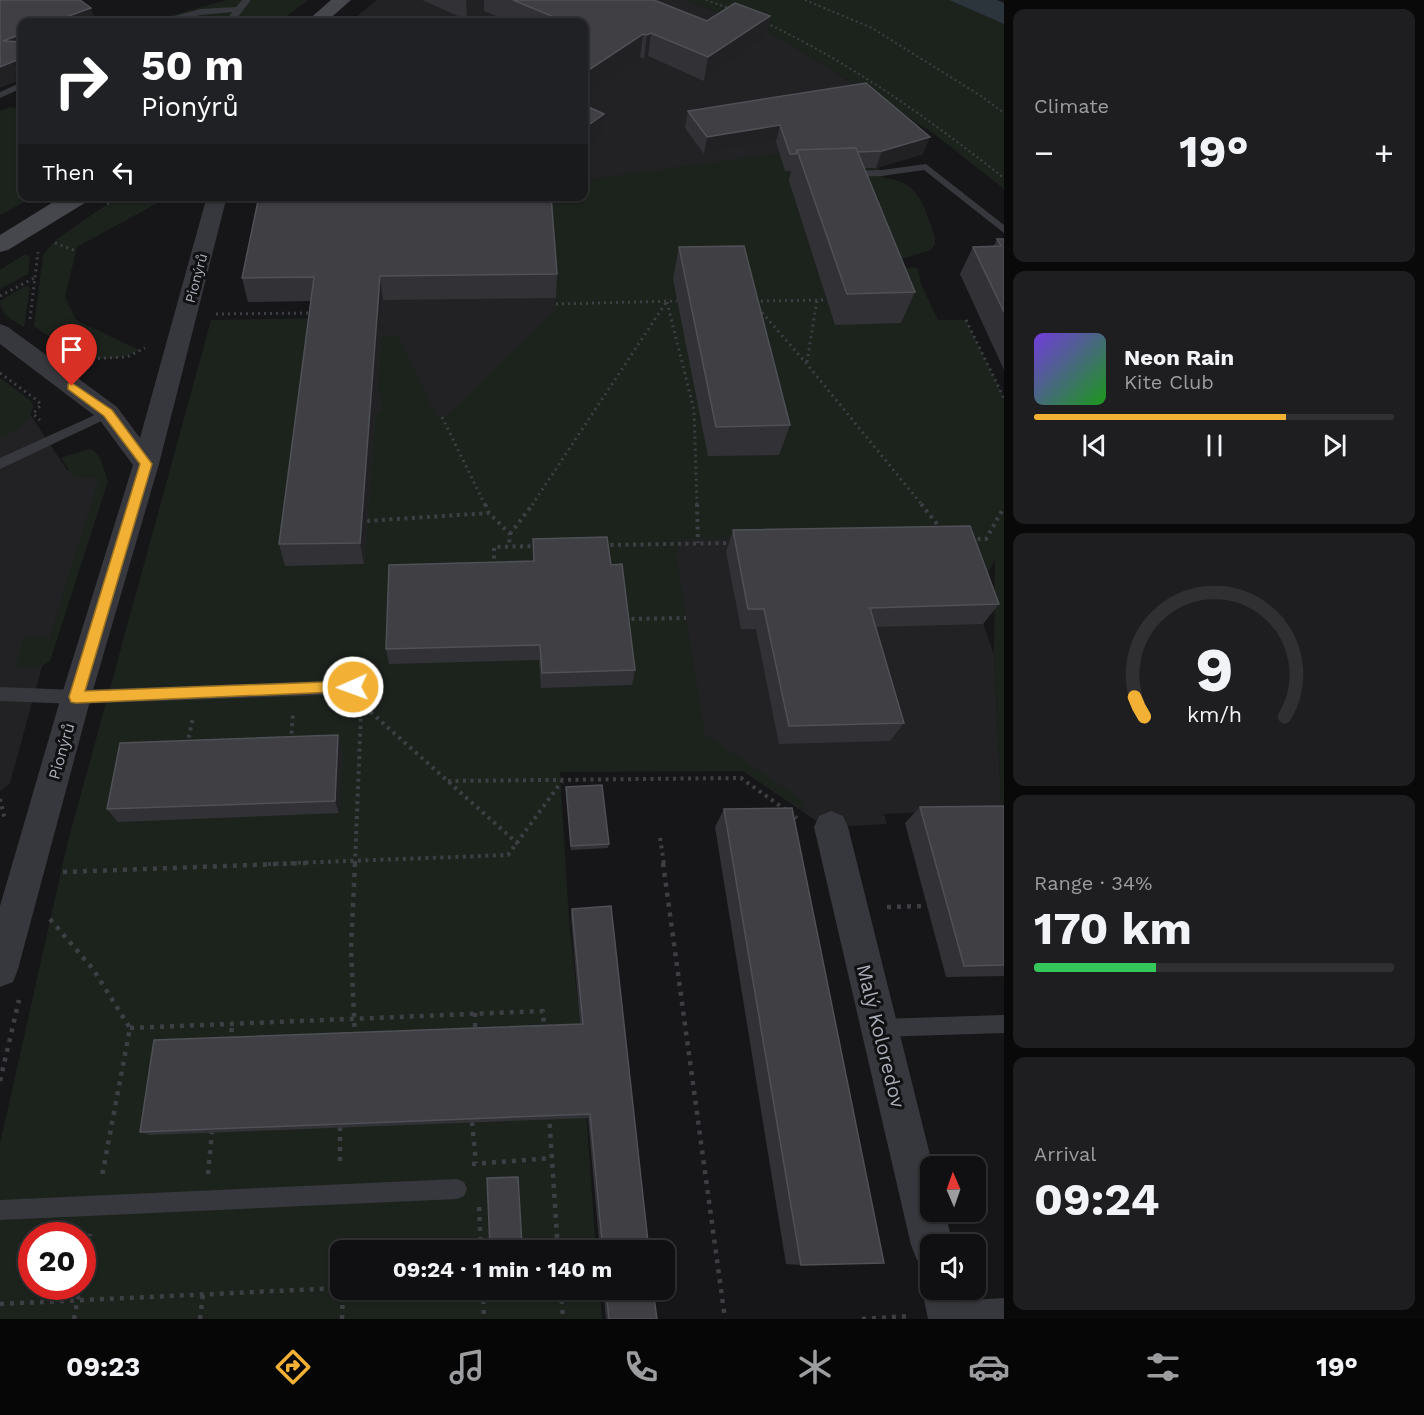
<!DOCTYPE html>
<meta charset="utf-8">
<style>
body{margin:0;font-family:"Work Sans",sans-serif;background:#1e1e20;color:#f1f3f6;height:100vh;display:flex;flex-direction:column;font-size:22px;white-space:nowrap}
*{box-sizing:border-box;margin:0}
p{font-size:20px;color:#9c9d9f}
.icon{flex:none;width:33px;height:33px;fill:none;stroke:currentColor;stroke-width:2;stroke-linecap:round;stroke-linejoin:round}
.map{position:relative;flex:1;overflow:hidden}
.side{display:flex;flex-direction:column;gap:9px;padding:9px;background:#09090a;width:420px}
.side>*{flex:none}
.hud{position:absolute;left:18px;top:18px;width:570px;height:183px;border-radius:12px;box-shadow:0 2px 4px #0004,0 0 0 2px #303032;background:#202124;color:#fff;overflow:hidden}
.needle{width:39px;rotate:358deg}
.tools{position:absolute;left:920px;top:1156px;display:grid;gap:12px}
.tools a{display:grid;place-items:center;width:66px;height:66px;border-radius:12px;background:#101012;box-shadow:0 2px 4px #0004,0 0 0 2px #303032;font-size:30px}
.speed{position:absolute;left:18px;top:1222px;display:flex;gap:12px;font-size:30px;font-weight:700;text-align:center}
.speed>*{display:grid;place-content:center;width:78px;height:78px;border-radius:50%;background:#101012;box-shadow:0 2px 4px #0004,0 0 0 2px #303032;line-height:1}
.speed .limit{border:9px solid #d22;background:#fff;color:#111}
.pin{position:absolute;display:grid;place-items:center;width:51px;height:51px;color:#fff;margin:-62px -26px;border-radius:50% 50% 50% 0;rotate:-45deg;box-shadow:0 0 6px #0007}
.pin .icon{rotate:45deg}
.me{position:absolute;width:66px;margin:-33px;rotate:268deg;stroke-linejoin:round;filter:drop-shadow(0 0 4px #0008)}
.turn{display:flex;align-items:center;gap:21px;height:126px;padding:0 24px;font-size:27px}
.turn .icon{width:78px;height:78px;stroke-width:2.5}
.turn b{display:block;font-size:42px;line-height:51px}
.then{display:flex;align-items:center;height:57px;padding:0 24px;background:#0003;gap:12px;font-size:22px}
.big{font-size:45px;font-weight:700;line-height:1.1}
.side .tile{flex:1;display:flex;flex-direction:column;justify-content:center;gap:9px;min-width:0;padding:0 21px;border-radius:12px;background:#1e1e20}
.side .dial{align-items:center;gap:0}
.dial svg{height:156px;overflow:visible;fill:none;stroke:#303032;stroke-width:7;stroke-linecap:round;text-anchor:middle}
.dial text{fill:#f1f3f6;stroke:none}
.song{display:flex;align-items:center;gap:18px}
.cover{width:72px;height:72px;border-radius:9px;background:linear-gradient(135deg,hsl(260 70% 55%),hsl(120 70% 35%))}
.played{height:6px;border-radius:3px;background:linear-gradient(90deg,#f2b134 70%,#303032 70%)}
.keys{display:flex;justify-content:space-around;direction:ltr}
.heat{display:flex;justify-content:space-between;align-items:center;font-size:33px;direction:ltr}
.charge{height:9px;border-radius:4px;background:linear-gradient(90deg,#34c759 34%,#303032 0)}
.trip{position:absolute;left:330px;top:1240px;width:345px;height:60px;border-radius:12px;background:#101012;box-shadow:0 2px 4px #0004,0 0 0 2px #303032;font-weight:700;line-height:60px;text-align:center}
.tabs{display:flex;height:96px;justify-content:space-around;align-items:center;background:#060607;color:#9c9d9f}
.tabs .icon{width:42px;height:42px}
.tabs .on{color:#f2b134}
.tabs b{font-size:27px;color:#f1f3f6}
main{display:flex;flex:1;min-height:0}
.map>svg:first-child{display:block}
.built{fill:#222225}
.green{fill:#1c231d;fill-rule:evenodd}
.water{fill:#2c353c}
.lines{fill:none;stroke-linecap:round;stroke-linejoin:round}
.path-far3{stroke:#3d3f44;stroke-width:2;stroke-dasharray:2 3;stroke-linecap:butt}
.path-far2{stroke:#3d3f44;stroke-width:3;stroke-dasharray:2 4;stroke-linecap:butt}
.path-far1{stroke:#3d3f44;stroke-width:4;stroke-dasharray:3 4.5;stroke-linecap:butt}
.path{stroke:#3d3f44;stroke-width:4.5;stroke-dasharray:4 6;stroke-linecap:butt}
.service{fill:#37383d;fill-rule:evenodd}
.minor{fill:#37383d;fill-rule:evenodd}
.secondary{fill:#45474d;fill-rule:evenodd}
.wall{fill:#323236}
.shaded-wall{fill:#212124}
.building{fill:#3f3f44;stroke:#4f5156;stroke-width:1.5}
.route{fill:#f2b134;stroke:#9d7322;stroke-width:1.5}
.labels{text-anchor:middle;stroke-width:6;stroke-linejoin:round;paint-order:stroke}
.far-street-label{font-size:14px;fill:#a8adb8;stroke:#111113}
.street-label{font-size:16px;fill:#a8adb8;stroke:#111113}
.near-street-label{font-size:20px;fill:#a8adb8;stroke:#111113}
</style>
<main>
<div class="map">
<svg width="1004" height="1319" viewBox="0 0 1004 1319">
<rect width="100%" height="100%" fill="#161618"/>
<g class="built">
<polygon points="377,0 685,0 764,30 802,51 919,125 896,130 843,172 969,582 994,655 1001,799 1004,809 884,814 887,824 831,827 825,827 743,771 468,772 285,566 324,300 248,302 269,197 584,196 584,22 350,22"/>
<polygon points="0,378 31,401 33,407 30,414 67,470 100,478 50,637 10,783 0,791"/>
</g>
<g class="green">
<polygon points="227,0 308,0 279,22 147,22"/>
<polygon points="685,0 949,0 1004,24 1004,189 933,133 802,51 764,30"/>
<polygon points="9,107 22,109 22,196 34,197 0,215 0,111"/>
<path d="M780 153 878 167 884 178C921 181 923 207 935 236V244L931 250 883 265 886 272 914 267 918 269 921 284 938 320H966L1004 398V808L1001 799 994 655 995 559 986 577 952 533 683 539 676 554 705 735 802 800 805 812 743 771 560 772 569 920 579 1013 596 1251H340V1290H600L602 1319H0V1144L67 845 211 320 322 318 285 565 364 564 375 413H381L382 394H377L381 339 376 335H398L437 418 446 416 556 309 548 197 584 196V180ZM845 177 835 325 788 178ZM32 1236H82V1287H32Z"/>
<path d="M119 196 186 197 163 200 77 247 65 297 76 320 139 350C99 373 65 347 34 326L43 255 57 239Z"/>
<polygon points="25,254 30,257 28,274 0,289 0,270"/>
<path d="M25 286 30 287 24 327C13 320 0 315 0 301Z"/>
<path d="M0 378 31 401 33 407C26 425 18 431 0 438Z"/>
<path d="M89 449C102 452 103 470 108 481L50 661 42 666 15 667 24 637H50L99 478H74L61 458Z"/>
</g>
<polygon class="water" points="949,0 997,0 1004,3 1004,24"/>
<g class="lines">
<g class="path-far3">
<polyline points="706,0 731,9"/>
<polyline points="805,0 872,28 981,96 1004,113"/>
<path d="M766 23C853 64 929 119 1004 178"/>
<polyline points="107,204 119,196"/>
</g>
<g class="path-far2">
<polyline points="55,243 76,251"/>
<polyline points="0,296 36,277"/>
<polyline points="755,301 827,300"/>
<polyline points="667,302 694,410 697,505"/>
<polyline points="556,304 677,301"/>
<polyline points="758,308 806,363 922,505"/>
<polyline points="216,314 314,313"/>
<polyline points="30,319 38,252"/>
<polyline points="966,320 1004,398"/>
<polyline points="86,359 127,357 145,348"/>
<polyline points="807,362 817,300"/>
<polyline points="0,373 38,401 41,405 33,414 40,420"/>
<polyline points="442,417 485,505"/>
<polyline points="532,505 667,301"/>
</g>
<g class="path-far1">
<polyline points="485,504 489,513 510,534 509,546"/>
<polyline points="697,504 698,543"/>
<polyline points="921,504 941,529"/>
<polyline points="367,521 489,513"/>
<polyline points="510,534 533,504"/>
<polyline points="970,539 986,539 1004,507"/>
<polyline points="603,545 734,543"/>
<polyline points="494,566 494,547 536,546"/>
<polyline points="624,619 686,618"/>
<polyline points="365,707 518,844"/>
<polyline points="291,741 293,713"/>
<polyline points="187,745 193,717"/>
<polyline points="448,781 741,778 797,818"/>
<polyline points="0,799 5,820"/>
<polyline points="660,838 664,864"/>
<polyline points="268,864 508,855 562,781"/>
<polyline points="355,864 361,712"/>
</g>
<g class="path">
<polyline points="355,863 351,948 355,1037"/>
<polyline points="663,863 725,1319"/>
<polyline points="63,872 307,863"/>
<polyline points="887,907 925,906"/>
<polyline points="50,919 93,969 130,1028 102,1176"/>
<polyline points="475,1013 475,1032"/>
<polyline points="130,1028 543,1011 544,1029"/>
<polyline points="231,1042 232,1023"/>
<polyline points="0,1081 19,1000"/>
<polyline points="549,1114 558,1251"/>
<polyline points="472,1122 476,1163"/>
<polyline points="340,1127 340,1167"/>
<polyline points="472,1164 552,1158"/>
<polyline points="208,1174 212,1132"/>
<polyline points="479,1207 481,1251"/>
<polyline points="975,1259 980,1279"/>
<polyline points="82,1275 90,1234"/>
<polyline points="483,1290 484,1319"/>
<polyline points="561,1290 563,1319"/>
<polyline points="0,1304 340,1288"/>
<polyline points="74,1319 80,1287"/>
<polyline points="200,1319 203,1294"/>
<polyline points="342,1319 343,1290"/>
<polyline points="862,1319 909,1316"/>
</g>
<g class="service">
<polygon points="242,0 251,0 234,22 226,22 232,12 201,15 166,22 153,22 201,9 236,7"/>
<polygon points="22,82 22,88 0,98 0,92"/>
<polygon points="926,164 1004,225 1004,233 924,170 882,176 846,177 841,174 846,171 882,170"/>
<polygon points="108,409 112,410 114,413 112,416 0,469 0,458"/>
<polygon points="353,680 358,682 361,687 358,692 353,694 76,704 0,701 0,687 76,690"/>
<polygon points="1004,1015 1004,1033 880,1037 873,1035 871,1028 873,1021 880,1019"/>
<polygon points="457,1179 464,1182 467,1189 464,1196 457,1199 0,1220 0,1200"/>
<polygon points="1004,1298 1004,1319 944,1319 941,1312 944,1304 952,1301"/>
</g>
<g class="minor">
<polygon points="207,196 227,196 159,464 91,697 18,969 13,982 0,987 0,906 61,697 133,465 99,419 0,344 0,324 8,327 117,407 140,438"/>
<polygon points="831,811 843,816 848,827 933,1167 930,1167 930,1212 945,1212 953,1245 930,1245 930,1265 917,1260 911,1245 814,827 819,816"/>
<polygon points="930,1274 930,1290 964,1290 972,1319 928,1319 922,1290"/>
</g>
<g class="secondary">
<polygon points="331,0 351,0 326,22 306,22"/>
<polygon points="63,196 91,196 88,201 8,250 0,252 0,235"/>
</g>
</g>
<g class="wall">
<polygon points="422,0 654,0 707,21 770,16 765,39 704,81 648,56 644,59 640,57 584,22 511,22 484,11 467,20"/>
<polygon points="866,83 923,154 876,168 864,168 915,292 901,323 835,325 789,181 791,171 785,171 776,142 704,154 685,128 688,111"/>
<polygon points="997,239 1004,239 1004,370 960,274 973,247 993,247"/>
<polygon points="679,247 790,425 779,455 708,456 673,279"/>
<polygon points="557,274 556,298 383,300 364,564 285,566 279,544 311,301 248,302 242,278"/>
<polygon points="733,530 999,604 983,624 875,627 904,723 890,741 779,744 756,629 741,629 726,552"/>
<polygon points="533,539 635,670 632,685 541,688 539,660 389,664 386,649 533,561"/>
<polygon points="342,749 339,813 118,822 107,809"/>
<polygon points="566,787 609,844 608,848 571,850 566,791"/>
<polygon points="1004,806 1004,976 946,977 905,823 920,807"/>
<polygon points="724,809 801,1265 786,1264 715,827"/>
<polygon points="572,909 649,1251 600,1251 588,1118 150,1135 140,1132 580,1024 571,917"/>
<polygon points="603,1290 653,1290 657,1319 606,1319"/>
</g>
<g class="shaded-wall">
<polygon points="466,0 484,0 484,11 467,20"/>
<polygon points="91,8 96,22 52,22"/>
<polygon points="770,16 765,39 704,81 708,57"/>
<polygon points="651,33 648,56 644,59 647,35"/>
<polygon points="22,34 22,54 3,41"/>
<polygon points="643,34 640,57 584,95 584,73"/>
<polygon points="22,58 22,79 0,88 0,67"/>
<polygon points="604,114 602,138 584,150 584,128"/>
<polygon points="780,125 776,142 704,154 707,137"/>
<polygon points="930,137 923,154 876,168 882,151"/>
<polygon points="380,276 383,300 364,564 360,543"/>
<polygon points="338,735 342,749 339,813 335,801"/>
</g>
<g class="building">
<polygon points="0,0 80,0 91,8 52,22 22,22 22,34 3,41 22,42 22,58 0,67"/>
<polygon points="513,0 654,0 707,21 735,3 770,16 708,57 651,33 647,35 643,34 584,73 584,22 544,22 554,17"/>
<polygon points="866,83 930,137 882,151 857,152 856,148 797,150 796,154 790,154 780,125 707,137 688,111"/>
<polygon points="584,105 604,114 584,128"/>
<polygon points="856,148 915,292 847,294 797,150"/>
<polygon points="259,196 551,196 557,274 380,276 360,543 279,544 314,277 242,278"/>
<polygon points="997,239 1004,239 1004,312 973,247 1001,246"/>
<polygon points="744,246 790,425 716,427 679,247"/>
<polygon points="970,526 999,604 870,608 904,723 789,726 764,609 748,609 733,530"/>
<polygon points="607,537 611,565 622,564 635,670 542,673 540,645 386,649 389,565 534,561 533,539"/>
<polygon points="338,735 335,801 107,809 120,743"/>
<polygon points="602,785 609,844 571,846 566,787"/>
<polygon points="1004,806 1004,965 964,966 920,807"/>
<polygon points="792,808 884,1263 801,1265 724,809"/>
<polygon points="611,906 649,1251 603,1251 590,1114 140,1132 154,1040 583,1024 572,909"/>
<polygon points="518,1177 522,1246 490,1247 487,1178"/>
<polygon points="606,1290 653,1290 657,1319 609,1319"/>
</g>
<polygon class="route" points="72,383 112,410 152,464 85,691 353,681 358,683 360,687 358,691 76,703 71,702 69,697 140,464 104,416 68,389 68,384"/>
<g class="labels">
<g class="far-street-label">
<text transform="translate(196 278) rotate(-75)" y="5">Pionýrů</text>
</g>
<g class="street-label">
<text transform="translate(61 751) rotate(-74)" y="6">Pionýrů</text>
</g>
<g class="near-street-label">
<text transform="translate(881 1036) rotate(76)" y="7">Malý Koloredov</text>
</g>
</g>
</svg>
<div class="tools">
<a><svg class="needle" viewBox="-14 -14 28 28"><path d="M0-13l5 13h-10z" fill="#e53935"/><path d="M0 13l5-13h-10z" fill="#9c9d9f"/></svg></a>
<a><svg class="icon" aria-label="sound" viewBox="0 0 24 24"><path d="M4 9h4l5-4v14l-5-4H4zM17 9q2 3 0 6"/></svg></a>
</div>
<div class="speed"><div class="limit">20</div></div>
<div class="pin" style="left:72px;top:386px;background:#d93025"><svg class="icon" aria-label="arrive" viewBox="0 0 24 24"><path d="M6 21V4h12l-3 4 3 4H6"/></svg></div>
<svg class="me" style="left:353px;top:687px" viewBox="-20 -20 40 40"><circle r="17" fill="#f2b134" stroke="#fff" stroke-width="3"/><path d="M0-11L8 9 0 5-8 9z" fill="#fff"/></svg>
<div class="trip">09:24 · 1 min · 140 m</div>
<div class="hud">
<div class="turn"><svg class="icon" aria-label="right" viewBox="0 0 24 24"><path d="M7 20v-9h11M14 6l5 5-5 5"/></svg><div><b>50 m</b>Pionýrů</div></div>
<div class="then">Then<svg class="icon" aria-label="left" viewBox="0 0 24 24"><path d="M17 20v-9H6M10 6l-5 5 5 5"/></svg></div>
</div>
</div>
<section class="side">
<div class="tile"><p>Climate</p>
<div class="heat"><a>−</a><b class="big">19°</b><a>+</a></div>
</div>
<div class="tile">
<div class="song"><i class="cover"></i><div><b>Neon Rain</b><p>Kite Club</p></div></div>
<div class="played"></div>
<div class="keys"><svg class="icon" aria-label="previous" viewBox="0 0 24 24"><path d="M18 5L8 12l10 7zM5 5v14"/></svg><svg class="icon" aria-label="pause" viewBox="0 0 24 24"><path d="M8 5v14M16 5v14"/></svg><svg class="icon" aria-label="next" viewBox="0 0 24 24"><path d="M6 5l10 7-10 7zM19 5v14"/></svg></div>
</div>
<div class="tile dial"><svg viewBox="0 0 100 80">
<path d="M14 69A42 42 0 1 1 86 69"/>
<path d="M14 69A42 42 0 0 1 9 59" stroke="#f2b134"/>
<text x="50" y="56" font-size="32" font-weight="700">9</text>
<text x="50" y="72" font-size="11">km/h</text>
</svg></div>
<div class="tile"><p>Range · 34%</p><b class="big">170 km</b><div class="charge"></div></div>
<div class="tile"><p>Arrival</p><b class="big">09:24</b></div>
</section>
</main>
<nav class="tabs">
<b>09:23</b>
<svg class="icon on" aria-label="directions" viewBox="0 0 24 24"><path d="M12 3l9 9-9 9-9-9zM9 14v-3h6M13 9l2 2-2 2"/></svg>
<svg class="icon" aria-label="music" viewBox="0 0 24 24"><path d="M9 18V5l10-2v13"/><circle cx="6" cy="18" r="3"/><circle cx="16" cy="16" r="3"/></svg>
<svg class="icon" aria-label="phone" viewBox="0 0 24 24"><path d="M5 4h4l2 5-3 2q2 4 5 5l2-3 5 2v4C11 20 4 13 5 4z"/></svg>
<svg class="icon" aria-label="climate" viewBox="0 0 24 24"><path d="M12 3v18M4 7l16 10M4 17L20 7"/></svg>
<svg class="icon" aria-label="car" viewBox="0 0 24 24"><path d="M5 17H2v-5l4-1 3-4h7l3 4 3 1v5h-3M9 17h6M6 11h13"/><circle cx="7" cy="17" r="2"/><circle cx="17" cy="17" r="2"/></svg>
<svg class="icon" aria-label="filters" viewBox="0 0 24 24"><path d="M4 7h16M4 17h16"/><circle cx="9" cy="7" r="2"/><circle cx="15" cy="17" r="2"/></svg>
<b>19°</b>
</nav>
